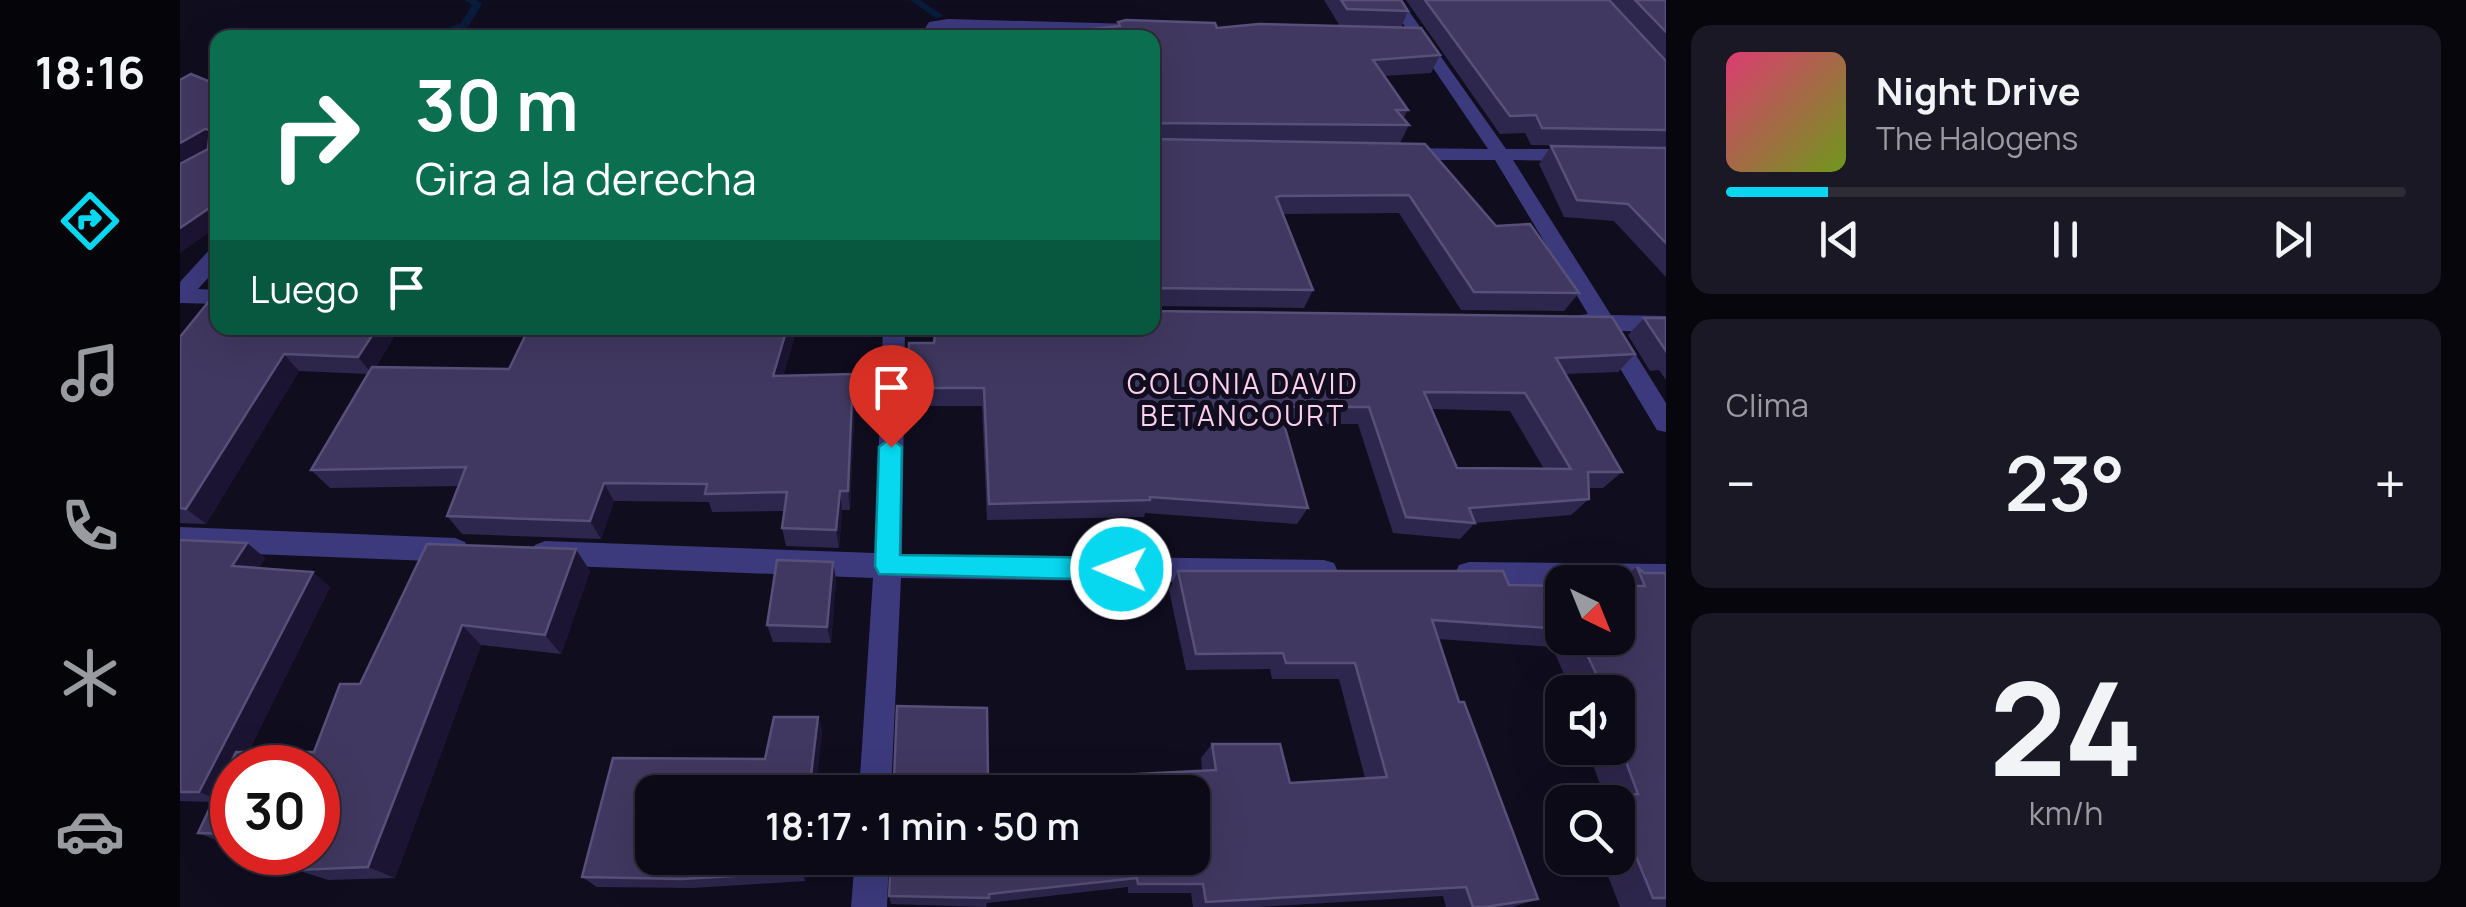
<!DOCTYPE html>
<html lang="es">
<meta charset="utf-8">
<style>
body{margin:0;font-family:Manrope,sans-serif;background:#1a1824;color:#f1f3f6;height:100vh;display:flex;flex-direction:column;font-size:38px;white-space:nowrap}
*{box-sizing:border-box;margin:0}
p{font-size:32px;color:#9a9aa1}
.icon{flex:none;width:55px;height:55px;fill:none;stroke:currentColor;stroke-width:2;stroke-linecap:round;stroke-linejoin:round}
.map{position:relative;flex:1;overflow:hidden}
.details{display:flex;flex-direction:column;gap:25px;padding:25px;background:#07060d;width:800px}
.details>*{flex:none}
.guide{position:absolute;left:30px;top:30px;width:950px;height:305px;border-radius:20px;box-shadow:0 10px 40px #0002,0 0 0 2px #2c2b36;background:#0b6e4f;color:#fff;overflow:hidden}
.needle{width:65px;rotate:137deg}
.buttons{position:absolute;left:1365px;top:565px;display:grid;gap:20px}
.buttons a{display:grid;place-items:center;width:90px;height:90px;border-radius:20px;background:#0c0a17;box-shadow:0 10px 40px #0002,0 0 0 2px #2c2b36;font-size:50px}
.speed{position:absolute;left:30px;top:745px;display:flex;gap:20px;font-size:50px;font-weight:700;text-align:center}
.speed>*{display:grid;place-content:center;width:130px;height:130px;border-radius:50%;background:#0c0a17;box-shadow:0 10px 40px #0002,0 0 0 2px #2c2b36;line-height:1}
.speed .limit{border:15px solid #d22;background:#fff;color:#111}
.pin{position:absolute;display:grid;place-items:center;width:85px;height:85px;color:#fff;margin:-102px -42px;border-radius:50% 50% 50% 0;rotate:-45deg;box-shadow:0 0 10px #0007}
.pin .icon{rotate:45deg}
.me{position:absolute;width:110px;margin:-55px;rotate:271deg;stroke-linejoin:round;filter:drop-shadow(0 0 8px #0008)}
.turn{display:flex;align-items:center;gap:35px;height:210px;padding:0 40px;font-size:45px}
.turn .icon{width:130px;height:130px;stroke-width:2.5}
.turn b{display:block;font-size:70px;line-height:85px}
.then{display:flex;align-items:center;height:95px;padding:0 40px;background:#0003;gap:20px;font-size:38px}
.big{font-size:75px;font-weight:600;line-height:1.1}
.details .tile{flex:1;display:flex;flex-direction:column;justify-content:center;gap:15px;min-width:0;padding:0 35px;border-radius:20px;background:#1a1824}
.details .dial{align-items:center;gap:0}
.dial b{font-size:130px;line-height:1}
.song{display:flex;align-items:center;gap:30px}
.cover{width:120px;height:120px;border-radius:15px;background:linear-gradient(135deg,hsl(340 70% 55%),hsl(80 70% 35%))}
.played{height:10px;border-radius:5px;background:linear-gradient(90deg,#07d7ef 15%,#2c2b36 15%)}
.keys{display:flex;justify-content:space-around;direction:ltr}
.heat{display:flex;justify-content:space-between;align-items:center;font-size:55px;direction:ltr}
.trip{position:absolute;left:455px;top:775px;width:575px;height:100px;border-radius:20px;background:#0c0a17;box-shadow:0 10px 40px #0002,0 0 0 2px #2c2b36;font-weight:600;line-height:100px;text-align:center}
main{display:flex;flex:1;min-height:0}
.menu{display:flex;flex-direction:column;width:180px;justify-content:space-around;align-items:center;background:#050409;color:#9a9aa1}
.menu .icon{width:70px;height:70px}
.menu .active{color:#07d7ef}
.menu b{font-size:45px;color:#f1f3f6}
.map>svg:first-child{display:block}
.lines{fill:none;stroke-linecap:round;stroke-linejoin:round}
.stream{fill:#0a1c3b;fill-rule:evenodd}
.street{fill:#3c3a7d;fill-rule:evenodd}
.wall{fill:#2e274d;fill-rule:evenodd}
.shaded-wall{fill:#1b1533}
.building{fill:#403860;stroke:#575079;stroke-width:2.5;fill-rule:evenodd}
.route{fill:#07d7ef;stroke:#058c9b;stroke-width:2.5}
.labels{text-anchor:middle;stroke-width:10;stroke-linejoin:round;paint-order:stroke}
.neighbourhood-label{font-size:28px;letter-spacing:2.5px;fill:#fecfec;stroke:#100d1f}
</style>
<main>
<nav class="menu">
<b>18:16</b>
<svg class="icon active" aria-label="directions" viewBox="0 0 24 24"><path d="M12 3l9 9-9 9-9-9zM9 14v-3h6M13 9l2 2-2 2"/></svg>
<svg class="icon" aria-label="music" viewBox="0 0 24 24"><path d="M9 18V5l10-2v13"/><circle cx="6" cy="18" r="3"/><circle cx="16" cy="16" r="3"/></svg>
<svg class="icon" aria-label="phone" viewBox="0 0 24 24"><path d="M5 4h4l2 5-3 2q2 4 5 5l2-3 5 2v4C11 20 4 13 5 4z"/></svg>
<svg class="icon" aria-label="climate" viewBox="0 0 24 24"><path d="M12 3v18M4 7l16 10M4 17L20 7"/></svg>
<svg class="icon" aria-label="car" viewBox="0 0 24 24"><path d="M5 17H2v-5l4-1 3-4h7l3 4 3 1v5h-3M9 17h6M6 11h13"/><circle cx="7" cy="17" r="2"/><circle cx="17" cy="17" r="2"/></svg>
</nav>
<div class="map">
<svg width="1486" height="907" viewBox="0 0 1486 907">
<rect width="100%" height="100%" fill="#100d1f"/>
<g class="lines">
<g class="stream">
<polygon points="285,0 296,0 302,4 288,27 258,38 243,38 281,23 292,5"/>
<polygon points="730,0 740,0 764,16 756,18"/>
</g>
<g class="street">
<polygon points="1207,0 1221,0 1326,149 1396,149 1405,155 1396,161 1333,160 1431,315 1486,316 1486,332 1441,331 1486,403 1486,432 1477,430 1417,330 1393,328 1390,322 1393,316 1408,314 1315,160 1221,160 1212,154 1221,148 1308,149"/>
<polygon points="768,19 954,24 962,29 954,34 768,29 759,29 755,38 739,38 749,22"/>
<polygon points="38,246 38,267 18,289 38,290 38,304 0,303 0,282 31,248"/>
<polygon points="703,328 725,328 722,554 1144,560 1154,563 1158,572 1154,581 1144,584 721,578 711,792 679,792 693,578 365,565 355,561 351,553 355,545 365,541 695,553"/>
<polygon points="0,527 275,538 285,542 289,550 285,558 275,562 0,551"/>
<polygon points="1289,562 1486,564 1486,588 1438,588 1438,582 1382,582 1382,587 1289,586 1279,583 1275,574 1279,565"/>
<polygon points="675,858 709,858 707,907 671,907"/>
</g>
</g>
<g class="wall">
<path d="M1144 0H1221L1228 11 1221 28 1260 55 1251 73 1204 76 1228 110 1223 119 1229 125 1220 143 1316 226 1399 293 1384 311 1281 310 1219 213 1103 214 1133 290 1124 308 974 306 975 311 1455 354 1438 372 1385 374 1442 472 1423 488H1408L1409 499 1391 515 1295 523 1280 539 1213 533 1178 424H1104L1128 508 1117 524 965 513 964 517 807 520 802 406H728V388L754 343 972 328 937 26 938 22 1037 28 1160 26ZM1252 409 1330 411 1364 469 1277 468Z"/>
<polygon points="1226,0 1486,0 1486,147 1351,145 1345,133 1320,134"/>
<polygon points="1371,146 1486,148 1486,277 1434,221 1384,217 1359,164"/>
<polygon points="1464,318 1486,318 1486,380 1479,370 1470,371 1448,335"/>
<polygon points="38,328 219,328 196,367 329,369 349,328 617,328 603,376 673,374 675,394 670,510 662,510 659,548 606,546 602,528 604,511 532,512 529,502 434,501 421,539 282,534 267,516 279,486 150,488 131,470 188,374 119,371 26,524 0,523 0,337"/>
<polygon points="0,540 67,543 85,558 79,568 150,587 68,752 134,752 180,684 247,544 410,571 381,654 301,645 215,878 148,880 117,870 138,852 138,768 52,768 52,846 18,833 33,802 0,801"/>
<polygon points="653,562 656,580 651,643 593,642 587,625"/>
<polygon points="1457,567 1464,573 1486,573 1486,907 1440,907 1421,858 1438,858 1438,802 1414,802 1425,798 1407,748 1438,748 1438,692 1392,692 1372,647 1258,639 1279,702 1358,899 1332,907 1266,907 1263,896 1078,907 1013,907 1011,893 948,893 948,887 807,903 806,907 711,904 709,896 808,777 935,780 939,775 1022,770 1021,758 1032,744 1110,783 1185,778 1159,679 1092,679 1090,669 1006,670 989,590 998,571 1329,585 1382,586 1382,638 1438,638 1438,582 1436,582"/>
<polygon points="638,717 642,731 625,881 513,888 417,887 402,877 585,759"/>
</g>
<g class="shaded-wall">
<polygon points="25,129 36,145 0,165 0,143"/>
<polygon points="38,202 38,226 0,253 0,228"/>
<polygon points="197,328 219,328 192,374 178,357"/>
<polygon points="607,328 617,328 597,396 593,376"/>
<polygon points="104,354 119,371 26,524 6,509"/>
<polygon points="673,374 675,394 670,510 668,491"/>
<polygon points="424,483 434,501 421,539 410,521"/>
<polygon points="660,491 662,510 659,548 656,530"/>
<polygon points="67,543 85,558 71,581 52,566"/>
<polygon points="396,549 410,571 381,654 365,635"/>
<polygon points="653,562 656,580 651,643 647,627"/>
<polygon points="133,572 150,587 43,802 19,792"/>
<polygon points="282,625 301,645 215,878 188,867"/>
<polygon points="638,717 642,731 635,792 629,792"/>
<polygon points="622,858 628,858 625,881 620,872"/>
</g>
<g class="building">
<polygon points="1161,0 1221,0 1228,11 1167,9"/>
<polygon points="1245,0 1429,0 1486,61 1486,130 1362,128 1356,115 1330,116"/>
<polygon points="1455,0 1486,0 1486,32"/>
<path d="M946 20 1035 23 1037 28 1079 24 1241 28 1260 55 1193 60 1228 110H1216L1229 125 976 123 973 127 974 139 1245 144 1316 226 1350 224 1399 293 1294 292 1229 195 1100 196 1096 197 1133 290 977 288 973 292 975 311 1432 317 1455 354 1376 358 1442 472H1408L1409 499 1289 508 1295 523 1226 517 1189 407H1099L1128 508 970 497V500L809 504 804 388H728L729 343H754L756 328H972V38H828L940 26 938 22ZM1244 392 1345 393 1391 469 1277 468Z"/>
<polygon points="11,74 38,85 38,150 36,151 38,151 38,202 0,228 0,164 28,149 30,130 25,129 0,143 0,80"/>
<polygon points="1371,146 1486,148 1486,243 1448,204 1397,200"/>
<polygon points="38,290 38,328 197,328 178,357 104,354 6,509 0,508 0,337"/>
<polygon points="1464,318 1486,318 1486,351"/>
<polygon points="349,328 607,328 593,376 673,374 668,491 660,491 656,530 602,528 607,492 525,494 527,484 424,483 410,521 267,516 286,467 131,470 192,367 329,369"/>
<polygon points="0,540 67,543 52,566 133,572 19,792 0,792"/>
<polygon points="247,544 396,549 365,635 282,625 188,867 117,870 124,852 138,852 138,768 52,768 52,834 18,833 56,752 134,752 160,684 180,684"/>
<polygon points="597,560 653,562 647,627 587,625"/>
<polygon points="1457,567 1464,573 1486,573 1486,898 1473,898 1438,812 1438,802 1434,802 1431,795 1458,794 1438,740 1438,692 1425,692 1399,638 1438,638 1438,586 1465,586"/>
<polygon points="998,571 1323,571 1329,585 1382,586 1382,629 1252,620 1279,702 1284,702 1358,899 1305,907 1293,907 1286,887 1026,902 1023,884 958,884 957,878 809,894 809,898 709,896 711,858 1012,858 1012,792 704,792 705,783 714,779 717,706 807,708 808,777 940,780 939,775 1036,770 1032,744 1100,744 1110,783 1207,777 1175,663 1106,663 1103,653 1016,654"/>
<polygon points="594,717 638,717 629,792 472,792 472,858 622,858 620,872 502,879 402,877 433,758 585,759"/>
</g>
<polygon class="route" points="711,438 722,447 720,555 941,558 950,561 954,569 950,577 941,580 699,574 695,566 699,447"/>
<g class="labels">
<g class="neighbourhood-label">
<text x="1063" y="394">COLONIA DAVID<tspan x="1063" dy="32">BETANCOURT</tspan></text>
</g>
</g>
</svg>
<div class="buttons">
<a><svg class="needle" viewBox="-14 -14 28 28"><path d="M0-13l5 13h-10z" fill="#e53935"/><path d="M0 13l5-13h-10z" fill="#9a9aa1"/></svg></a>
<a><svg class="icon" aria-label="sound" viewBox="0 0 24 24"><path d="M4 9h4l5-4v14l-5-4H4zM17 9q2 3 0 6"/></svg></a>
<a><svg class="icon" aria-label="search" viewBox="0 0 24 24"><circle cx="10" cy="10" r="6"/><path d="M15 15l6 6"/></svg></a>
</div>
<div class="speed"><div class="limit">30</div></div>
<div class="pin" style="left:711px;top:447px;background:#d93025"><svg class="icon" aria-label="arrive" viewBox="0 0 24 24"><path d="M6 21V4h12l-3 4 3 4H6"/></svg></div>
<svg class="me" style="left:941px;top:569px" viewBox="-20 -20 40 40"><circle r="17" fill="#07d7ef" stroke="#fff" stroke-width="3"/><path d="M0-11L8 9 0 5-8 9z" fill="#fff"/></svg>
<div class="trip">18:17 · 1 min · 50 m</div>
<div class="guide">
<div class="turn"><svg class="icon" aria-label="right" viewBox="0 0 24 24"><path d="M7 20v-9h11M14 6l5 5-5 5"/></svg><div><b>30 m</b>Gira a la derecha</div></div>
<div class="then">Luego<svg class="icon" aria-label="arrive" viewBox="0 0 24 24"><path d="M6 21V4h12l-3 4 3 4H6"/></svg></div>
</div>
</div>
<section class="details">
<div class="tile">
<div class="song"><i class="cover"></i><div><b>Night Drive</b><p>The Halogens</p></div></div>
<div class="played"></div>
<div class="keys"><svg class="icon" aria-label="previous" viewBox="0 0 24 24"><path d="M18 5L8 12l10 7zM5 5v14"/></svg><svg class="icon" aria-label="pause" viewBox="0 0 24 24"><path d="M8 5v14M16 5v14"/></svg><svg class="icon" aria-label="next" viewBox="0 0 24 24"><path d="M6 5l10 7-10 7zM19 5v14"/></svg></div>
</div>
<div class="tile"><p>Clima</p>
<div class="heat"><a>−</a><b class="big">23°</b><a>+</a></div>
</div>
<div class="tile dial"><b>24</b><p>km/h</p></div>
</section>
</main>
